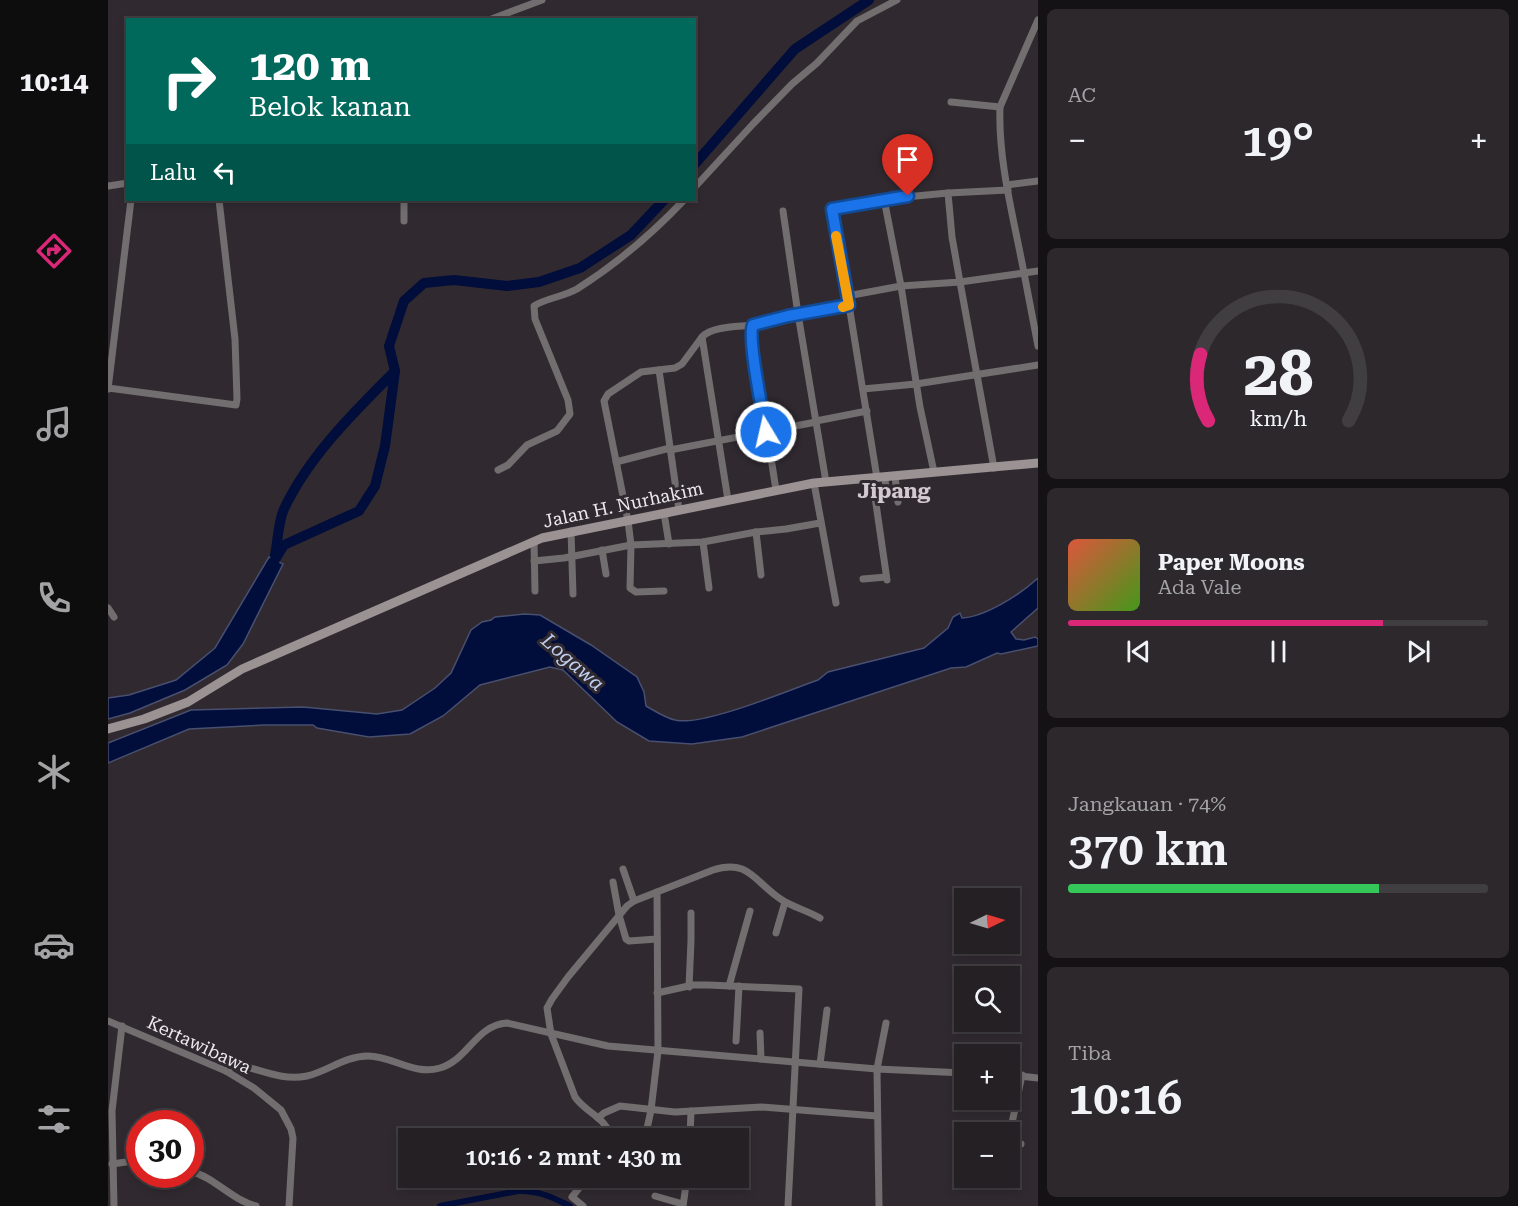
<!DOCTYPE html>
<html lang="id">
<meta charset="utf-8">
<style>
body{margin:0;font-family:"Roboto Serif",serif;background:#2c282c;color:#f1f3f6;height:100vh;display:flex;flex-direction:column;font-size:22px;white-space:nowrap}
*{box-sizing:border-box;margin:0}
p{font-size:20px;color:#a3a3a6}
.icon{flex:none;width:33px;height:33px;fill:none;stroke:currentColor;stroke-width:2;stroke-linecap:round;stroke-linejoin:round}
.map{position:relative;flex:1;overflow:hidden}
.drawer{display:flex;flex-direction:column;gap:9px;padding:9px;background:#141214;width:480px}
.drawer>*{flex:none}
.guide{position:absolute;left:18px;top:18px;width:570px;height:183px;border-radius:0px;box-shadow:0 3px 9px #0003,0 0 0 2px #413e41;background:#00695c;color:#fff;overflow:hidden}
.needle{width:39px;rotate:85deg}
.controls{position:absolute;left:846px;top:888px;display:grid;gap:12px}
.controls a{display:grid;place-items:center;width:66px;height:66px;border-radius:0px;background:#242024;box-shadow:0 3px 9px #0003,0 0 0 2px #413e41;font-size:30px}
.speed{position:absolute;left:18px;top:1110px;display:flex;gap:12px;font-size:30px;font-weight:700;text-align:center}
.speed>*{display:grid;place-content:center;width:78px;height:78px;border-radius:50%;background:#242024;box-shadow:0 3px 9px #0003,0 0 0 2px #413e41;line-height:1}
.speed .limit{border:9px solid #d22;background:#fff;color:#111}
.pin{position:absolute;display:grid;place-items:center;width:51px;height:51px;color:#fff;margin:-62px -26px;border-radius:50% 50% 50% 0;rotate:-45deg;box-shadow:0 0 6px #0007}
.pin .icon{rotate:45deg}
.me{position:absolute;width:66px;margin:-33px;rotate:351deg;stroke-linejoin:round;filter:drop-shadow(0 0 4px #0008)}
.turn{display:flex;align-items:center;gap:21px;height:126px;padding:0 24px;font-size:27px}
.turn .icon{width:78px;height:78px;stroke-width:2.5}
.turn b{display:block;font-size:42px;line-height:51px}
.then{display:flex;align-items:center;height:57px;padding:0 24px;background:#0003;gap:12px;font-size:22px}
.big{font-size:45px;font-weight:600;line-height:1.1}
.drawer .card{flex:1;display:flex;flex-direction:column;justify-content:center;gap:9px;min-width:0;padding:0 21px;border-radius:9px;background:#2c282c}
.drawer .dial{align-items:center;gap:0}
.dial svg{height:156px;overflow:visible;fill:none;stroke:#413e41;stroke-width:7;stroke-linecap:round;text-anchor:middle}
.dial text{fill:#f1f3f6;stroke:none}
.song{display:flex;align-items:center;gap:18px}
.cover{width:72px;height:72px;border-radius:9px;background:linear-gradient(135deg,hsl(10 70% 55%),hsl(100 70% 35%))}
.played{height:6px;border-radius:3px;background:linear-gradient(90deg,#db2777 75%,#413e41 75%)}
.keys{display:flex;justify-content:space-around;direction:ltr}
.heat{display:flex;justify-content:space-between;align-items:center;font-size:33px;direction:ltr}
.charge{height:9px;border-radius:4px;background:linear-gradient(90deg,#34c759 74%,#413e41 0)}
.trip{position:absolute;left:290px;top:1128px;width:351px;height:60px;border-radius:0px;background:#242024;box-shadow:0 3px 9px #0003,0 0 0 2px #413e41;font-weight:600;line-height:60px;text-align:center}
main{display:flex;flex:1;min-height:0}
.tabs{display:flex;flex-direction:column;width:108px;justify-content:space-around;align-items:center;background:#0e0d0e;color:#a3a3a6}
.tabs .icon{width:42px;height:42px}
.tabs .selected{color:#db2777}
.tabs b{font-size:27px;color:#f1f3f6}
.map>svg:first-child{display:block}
.water{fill:#010d3a;stroke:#484f6f;stroke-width:1.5}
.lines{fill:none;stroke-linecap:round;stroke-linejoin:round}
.canal{stroke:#010d3a;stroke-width:6}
.river{stroke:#010d3a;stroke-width:10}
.minor{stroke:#726d6e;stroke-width:7}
.secondary{stroke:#9a9293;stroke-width:9}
.route-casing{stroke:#114b97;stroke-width:15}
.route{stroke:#1a73e8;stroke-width:10}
.slow{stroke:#f59e0b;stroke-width:10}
.labels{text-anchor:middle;stroke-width:6;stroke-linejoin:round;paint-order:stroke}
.street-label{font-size:18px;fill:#ede8ec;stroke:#302a30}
.water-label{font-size:20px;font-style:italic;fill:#bfcfef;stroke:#302a30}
.quarter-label{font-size:21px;font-weight:bold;fill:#d2c9d1;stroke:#302a30}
</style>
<main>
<nav class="tabs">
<b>10:14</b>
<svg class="icon selected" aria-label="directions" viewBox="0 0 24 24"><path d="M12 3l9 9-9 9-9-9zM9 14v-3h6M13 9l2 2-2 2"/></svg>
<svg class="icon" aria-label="music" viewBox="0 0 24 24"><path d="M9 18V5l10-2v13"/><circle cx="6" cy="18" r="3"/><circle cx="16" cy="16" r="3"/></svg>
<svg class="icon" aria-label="phone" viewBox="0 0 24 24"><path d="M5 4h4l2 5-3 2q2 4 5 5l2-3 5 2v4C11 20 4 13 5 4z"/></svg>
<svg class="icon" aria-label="climate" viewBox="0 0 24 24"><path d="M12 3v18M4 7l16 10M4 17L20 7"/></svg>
<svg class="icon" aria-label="car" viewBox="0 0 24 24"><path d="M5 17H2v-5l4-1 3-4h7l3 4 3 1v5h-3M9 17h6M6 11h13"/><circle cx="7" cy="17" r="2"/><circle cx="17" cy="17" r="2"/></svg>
<svg class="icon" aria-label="filters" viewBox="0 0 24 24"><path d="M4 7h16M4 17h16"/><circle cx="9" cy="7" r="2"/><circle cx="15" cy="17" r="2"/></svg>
</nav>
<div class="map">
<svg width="930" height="1206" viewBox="0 0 930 1206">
<rect width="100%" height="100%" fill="#302a30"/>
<g class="water">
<polygon points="161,557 175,564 135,644 119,665 77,690 22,713 0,719 0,698 21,695 68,680 107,648"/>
<path d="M930 578V608L903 632 908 639 916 640 927 637 930 639V646L893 654 889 653 858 667 843 668 634 737 584 744 541 741 509 722 455 670 442 667 372 685 335 716 302 734 261 737 209 728 205 725H156L81 729 0 763V743L83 710 195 707 269 714 294 710 327 688 343 673 363 630 374 622 383 620 387 617 416 614 432 615 483 645 529 677 536 692 538 706C547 711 557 718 567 720 594 727 681 690 710 680L720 672 816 648 840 628 845 617 852 613 854 618C877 617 913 594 930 578Z"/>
</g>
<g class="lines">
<path class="canal" d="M332 1206 410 1191C429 1190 444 1197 462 1206"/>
<g class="river">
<polyline points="586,165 687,49 761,0"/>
<path d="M167 555C170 541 170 522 176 509 201 456 246 412 287 371"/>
<polyline points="160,571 176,545 251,511 267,486 277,446 287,371 281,346 296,301 316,283 346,280 399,286 431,282 472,268 523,235 556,200"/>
</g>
<g class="minor">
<polyline points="381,20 434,0"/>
<polyline points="843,102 892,107 930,20"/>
<path d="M892 107C890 162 906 219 916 273L930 271"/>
<polyline points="899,185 930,181"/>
<polyline points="0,186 20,183"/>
<polyline points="586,188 645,124 684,84 709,63 749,21 789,0"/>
<polyline points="296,200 296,221"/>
<polyline points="739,296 793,286 776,199 840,193"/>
<path d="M594 337C604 326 630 327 645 325"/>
<polyline points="551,370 571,510"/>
<polyline points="0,388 128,405 129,399 127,339 111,200"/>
<polyline points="0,389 23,200"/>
<polyline points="755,389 808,384 930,365"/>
<polyline points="708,421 759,411"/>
<polyline points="562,450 708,422"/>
<polyline points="508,462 562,448"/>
<polyline points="886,468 852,282 916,273 930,346"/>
<path d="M390 470 400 465 419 445 449 431 462 414 460 400 427 319 426 306C438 298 455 297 469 289 510 263 543 235 576 200"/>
<polyline points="826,472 812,407 793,286 852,282 844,237 840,193 900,190"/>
<polyline points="787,476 790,502"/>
<polyline points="777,477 778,492 767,497 779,580"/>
<polyline points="769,478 741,305 723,211 724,208 776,199"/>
<polyline points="718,482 690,314 741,305"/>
<polyline points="706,483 728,603"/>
<polyline points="668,490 643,329 645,325 650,323 690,314 675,211"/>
<polyline points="556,513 561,544"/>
<polyline points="463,531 465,594"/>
<polyline points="648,532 653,575"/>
<polyline points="426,541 427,591"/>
<polyline points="595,542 601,588"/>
<polyline points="494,550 498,574"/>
<polyline points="426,561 456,558 523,545 595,542 648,532 678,529 712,523"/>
<polyline points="755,579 778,577"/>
<polyline points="556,591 528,592 522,588 523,545 520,521 496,401 500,394 533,372 567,368 574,364 594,337 620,500"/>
<polyline points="0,608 6,617"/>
<polyline points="515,869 526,901"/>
<polyline points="505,882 511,915 518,939 521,941 549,939"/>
<polyline points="668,933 677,902"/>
<polyline points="621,986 642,911"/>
<polyline points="581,987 583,941 583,913"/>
<polyline points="549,993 585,985 600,985 691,989 680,1206"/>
<polyline points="0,1021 118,1071 146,1088 173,1110 183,1129 185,1138 181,1206"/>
<polyline points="652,1033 653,1059"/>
<polyline points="628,1041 631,986"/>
<polyline points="712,1064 719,1010"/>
<path d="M118 1071 127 1065H131C154 1070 174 1081 199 1076 220 1071 237 1056 260 1056 285 1056 306 1076 332 1068 360 1060 368 1025 399 1023L500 1046 769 1069 778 1023"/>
<polyline points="902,1075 930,1078"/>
<polyline points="490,1118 496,1113 512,1106 567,1112 653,1107 769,1116"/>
<path d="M503 1138C499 1118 478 1113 467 1097L443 1034 439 1008 444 999 460 977 519 906 526 901 605 870C641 858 647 883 674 900 685 907 700 911 712 918"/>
<polyline points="537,1138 543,1110 550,1051 549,892"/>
<polyline points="582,1138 583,1111"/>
<polyline points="913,1144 904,1143 904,1123 914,1075"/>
<polyline points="4,1164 32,1160"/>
<path d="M82 1171C106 1177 124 1200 148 1206"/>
<polyline points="547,1196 575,1204"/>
<polyline points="6,1206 4,1111 14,1026"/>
<polyline points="475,1206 464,1197 479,1178"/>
<polyline points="575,1206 579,1178"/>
<polyline points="771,1206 769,1069 856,1073"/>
</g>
<polyline class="secondary" points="0,729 36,719 80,702 134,669 434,538 706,483 930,463"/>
</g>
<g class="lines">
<g class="route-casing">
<path id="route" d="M658 432C655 414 639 336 645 325L680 316 741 305 724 209 800 196"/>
</g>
<use href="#route" class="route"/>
<polyline class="slow" points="728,236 741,305 735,307"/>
</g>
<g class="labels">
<g class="street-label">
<text transform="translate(515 505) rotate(-12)" y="6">Jalan H. Nurhakim</text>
<text transform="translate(91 1045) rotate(25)" y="6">Kertawibawa</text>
</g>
<g class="water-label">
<text transform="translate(465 662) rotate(41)" y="7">Logawa</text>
</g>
<g class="quarter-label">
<text x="786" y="498">Jipang</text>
</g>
</g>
</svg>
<div class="controls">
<a><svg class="needle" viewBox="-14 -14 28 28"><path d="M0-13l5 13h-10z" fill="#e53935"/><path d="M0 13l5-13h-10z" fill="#a3a3a6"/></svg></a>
<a><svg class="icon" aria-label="search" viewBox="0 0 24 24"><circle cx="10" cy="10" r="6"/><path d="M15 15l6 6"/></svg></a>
<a>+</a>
<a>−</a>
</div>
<div class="speed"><div class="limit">30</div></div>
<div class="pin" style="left:800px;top:196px;background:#d93025"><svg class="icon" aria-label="arrive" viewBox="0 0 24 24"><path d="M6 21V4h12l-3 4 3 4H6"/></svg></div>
<svg class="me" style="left:658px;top:432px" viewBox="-20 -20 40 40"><circle r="17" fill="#1a73e8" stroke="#fff" stroke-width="3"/><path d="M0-11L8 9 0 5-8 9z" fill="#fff"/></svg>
<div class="trip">10:16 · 2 mnt · 430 m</div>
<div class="guide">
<div class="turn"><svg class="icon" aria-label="right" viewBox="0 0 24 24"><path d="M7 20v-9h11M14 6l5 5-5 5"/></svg><div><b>120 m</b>Belok kanan</div></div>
<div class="then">Lalu<svg class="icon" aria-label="left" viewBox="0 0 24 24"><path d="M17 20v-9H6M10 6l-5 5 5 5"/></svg></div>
</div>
</div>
<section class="drawer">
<div class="card"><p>AC</p>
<div class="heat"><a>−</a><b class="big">19°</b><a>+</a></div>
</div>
<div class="card dial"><svg viewBox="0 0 100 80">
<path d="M14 69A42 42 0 1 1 86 69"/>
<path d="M14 69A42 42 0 0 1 10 35" stroke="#db2777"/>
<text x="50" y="56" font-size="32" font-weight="700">28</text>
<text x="50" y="72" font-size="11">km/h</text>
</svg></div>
<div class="card">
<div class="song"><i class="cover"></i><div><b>Paper Moons</b><p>Ada Vale</p></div></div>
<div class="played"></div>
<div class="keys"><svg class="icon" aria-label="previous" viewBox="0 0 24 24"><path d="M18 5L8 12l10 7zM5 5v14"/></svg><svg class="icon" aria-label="pause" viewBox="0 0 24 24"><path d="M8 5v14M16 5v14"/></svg><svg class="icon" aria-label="next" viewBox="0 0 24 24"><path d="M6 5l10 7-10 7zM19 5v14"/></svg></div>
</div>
<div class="card"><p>Jangkauan · 74%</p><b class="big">370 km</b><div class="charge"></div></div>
<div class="card"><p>Tiba</p><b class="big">10:16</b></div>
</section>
</main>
